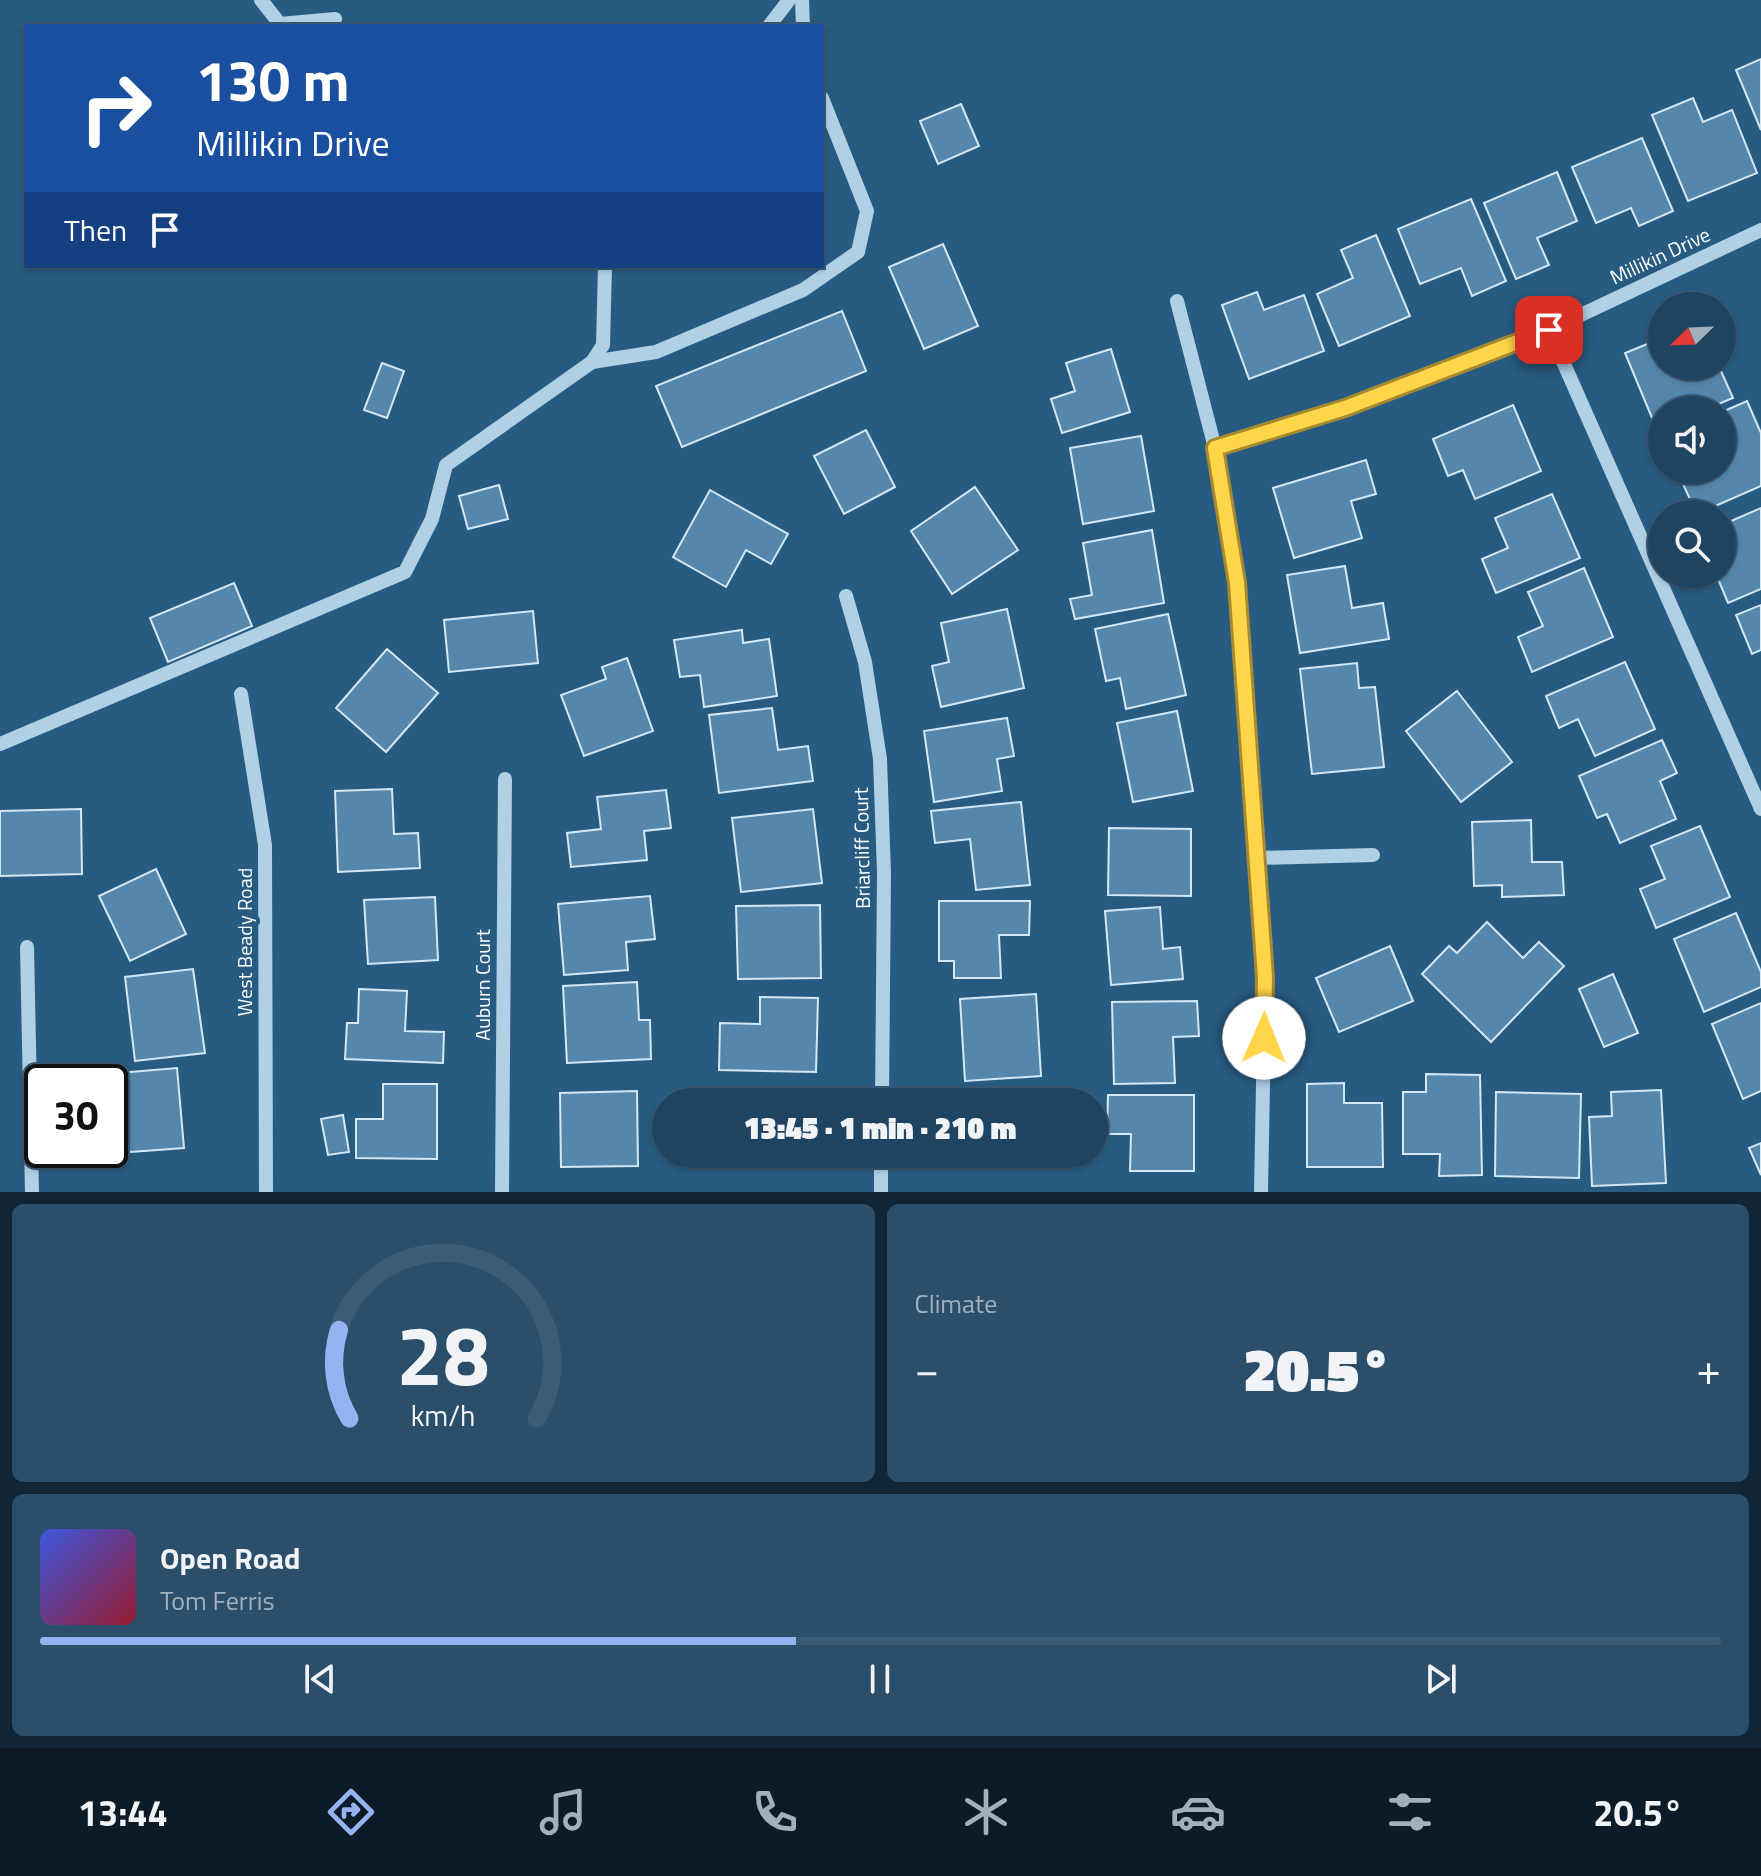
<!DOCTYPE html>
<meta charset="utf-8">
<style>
body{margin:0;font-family:"Titillium Web",sans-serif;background:#2b4e6a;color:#f1f3f6;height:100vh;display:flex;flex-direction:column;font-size:30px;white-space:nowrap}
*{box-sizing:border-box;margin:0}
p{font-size:26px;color:#a1b0bd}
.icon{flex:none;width:44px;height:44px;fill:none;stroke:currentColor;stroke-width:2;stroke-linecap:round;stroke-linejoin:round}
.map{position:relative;height:1192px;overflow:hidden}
.drawer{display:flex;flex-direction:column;gap:12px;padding:12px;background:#102535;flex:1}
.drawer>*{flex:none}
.top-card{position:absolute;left:24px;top:24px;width:800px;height:244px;border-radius:0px;box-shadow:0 2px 6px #0004,0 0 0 2px #3c5c76;background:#1a4fa0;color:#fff;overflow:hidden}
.needle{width:52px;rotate:247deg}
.buttons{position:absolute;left:1648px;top:292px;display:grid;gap:16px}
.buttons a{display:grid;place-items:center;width:88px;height:88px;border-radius:50%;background:#1e4461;box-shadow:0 2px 6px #0004,0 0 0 2px #3c5c76;font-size:40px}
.speed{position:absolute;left:24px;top:1064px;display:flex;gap:16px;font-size:40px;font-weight:700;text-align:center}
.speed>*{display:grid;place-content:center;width:104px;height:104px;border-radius:50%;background:#1e4461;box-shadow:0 2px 6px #0004,0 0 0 2px #3c5c76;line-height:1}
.speed .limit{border:4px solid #111;border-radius:12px;background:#fff;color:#111}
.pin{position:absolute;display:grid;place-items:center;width:68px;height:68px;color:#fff;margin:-34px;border-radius:16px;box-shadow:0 4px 12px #0006}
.me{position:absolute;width:88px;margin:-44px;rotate:1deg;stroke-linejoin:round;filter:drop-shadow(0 0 6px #0008)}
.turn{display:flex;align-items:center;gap:28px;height:168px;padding:0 40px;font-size:36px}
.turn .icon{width:104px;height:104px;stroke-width:2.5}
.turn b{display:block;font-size:56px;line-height:68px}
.then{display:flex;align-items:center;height:76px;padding:0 40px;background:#0003;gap:16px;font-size:30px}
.big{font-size:60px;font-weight:800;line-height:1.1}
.drawer .tile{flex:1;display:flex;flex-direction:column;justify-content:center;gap:12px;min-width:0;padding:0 28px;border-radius:12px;background:#2b4e6a}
.drawer .dial{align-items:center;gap:0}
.dial svg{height:208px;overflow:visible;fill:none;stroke:#3c5c76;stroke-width:7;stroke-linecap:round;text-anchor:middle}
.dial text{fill:#f1f3f6;stroke:none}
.song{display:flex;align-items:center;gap:24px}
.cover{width:96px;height:96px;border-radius:12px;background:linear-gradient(135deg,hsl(230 70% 55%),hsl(350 70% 35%))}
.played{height:8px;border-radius:4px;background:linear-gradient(90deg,#95b2f1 45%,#3c5c76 45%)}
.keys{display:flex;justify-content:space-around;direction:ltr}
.heat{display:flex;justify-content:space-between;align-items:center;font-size:44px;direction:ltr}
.drawer .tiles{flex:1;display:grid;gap:12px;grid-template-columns:1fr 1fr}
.tile:last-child{grid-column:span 2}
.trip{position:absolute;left:652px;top:1088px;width:456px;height:80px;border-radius:40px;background:#1e4461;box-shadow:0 2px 6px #0004,0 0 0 2px #3c5c76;font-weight:800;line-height:80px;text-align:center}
.dock{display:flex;height:128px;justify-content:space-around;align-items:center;background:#0c1b27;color:#a1b0bd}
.dock .icon{width:56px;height:56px}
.dock .current{color:#95b2f1}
.dock b{font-size:36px;color:#f1f3f6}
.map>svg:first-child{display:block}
.building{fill:#5487ab;stroke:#d3e7f5;stroke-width:2}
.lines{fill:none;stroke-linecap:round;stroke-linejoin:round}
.minor{stroke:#b0d0e6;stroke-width:14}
.route-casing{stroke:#a68a30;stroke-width:20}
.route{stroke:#ffd54a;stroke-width:14}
.labels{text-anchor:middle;stroke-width:8;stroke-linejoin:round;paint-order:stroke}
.street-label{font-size:20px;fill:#fff;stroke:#285b81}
</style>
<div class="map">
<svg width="1761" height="1192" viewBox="0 0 1761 1192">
<rect width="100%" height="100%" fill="#285b81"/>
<g class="building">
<polygon points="1761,59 1761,130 1736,70"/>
<polygon points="1693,98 1703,122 1732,110 1757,173 1688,201 1652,115"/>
<polygon points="961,104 979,146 938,164 920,121"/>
<polygon points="1642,138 1673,211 1639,226 1631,208 1596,223 1572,167"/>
<polygon points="1557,172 1577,221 1537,238 1549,265 1516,279 1484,203"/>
<polygon points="1471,199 1506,281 1472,296 1461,268 1420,284 1398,229"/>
<polygon points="1376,235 1410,316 1339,346 1317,294 1353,278 1341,250"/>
<polygon points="943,244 978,326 924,349 889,267"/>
<polygon points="1257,292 1264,310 1304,295 1324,351 1249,379 1222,305"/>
<polygon points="842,311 866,371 682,447 656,386"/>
<polygon points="1662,338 1662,366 1694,366 1700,380 1721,371 1733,398 1704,410 1662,410 1662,428 1657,430 1625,353"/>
<polygon points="1111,349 1130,412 1062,433 1051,399 1075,391 1066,363"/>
<polygon points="382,363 404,371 387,418 364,410"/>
<polygon points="1747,401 1761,433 1761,486 1697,514 1682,482 1709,470 1722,470 1722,412"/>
<polygon points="1513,405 1541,471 1475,499 1463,470 1448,476 1433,439"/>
<polygon points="866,430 895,487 844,514 814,456"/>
<polygon points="1141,436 1154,511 1083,524 1070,448"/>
<polygon points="1366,460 1376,494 1351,501 1362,538 1294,558 1273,488"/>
<polygon points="499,485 508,519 468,529 459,496"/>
<polygon points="975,487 1018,550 952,594 911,531"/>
<polygon points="710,490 788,534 771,564 746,550 726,587 673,557"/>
<polygon points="1552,494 1580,558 1496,593 1482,559 1508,548 1495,518"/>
<polygon points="1761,508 1761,589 1728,603 1716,574 1722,574 1722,525"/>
<polygon points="1152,530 1164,603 1075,619 1070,599 1092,595 1083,543"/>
<polygon points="1345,566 1352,608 1383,603 1389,639 1300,653 1287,575"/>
<polygon points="1584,568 1613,637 1532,672 1518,637 1543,626 1528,592"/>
<polygon points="234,583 252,626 168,662 150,618"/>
<polygon points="1761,605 1761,650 1752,654 1736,615"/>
<polygon points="1007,609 1024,688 941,707 932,666 949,662 941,623"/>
<polygon points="533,611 538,663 449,672 444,620"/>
<polygon points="1168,614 1186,695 1126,709 1120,678 1106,681 1095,629"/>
<polygon points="742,630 743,643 769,639 777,696 704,707 700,675 680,677 674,640"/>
<polygon points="387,649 438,693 386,752 336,708"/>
<polygon points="627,658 653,731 584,756 561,695 606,679 602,667"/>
<polygon points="1625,662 1655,729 1595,756 1578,719 1559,728 1546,696"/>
<polygon points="1357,663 1359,688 1375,687 1384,767 1312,774 1300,669"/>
<polygon points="1457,691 1512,762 1461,802 1406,731"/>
<polygon points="772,708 778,750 808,746 813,781 719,793 709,715"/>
<polygon points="1177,711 1193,791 1133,802 1117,723"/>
<polygon points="1007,718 1014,756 997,759 1002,791 934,802 924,731"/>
<polygon points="1662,740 1677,773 1660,781 1676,819 1620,843 1607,814 1597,818 1579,776"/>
<polygon points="392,789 394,834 418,833 420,868 338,872 335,791"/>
<polygon points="666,790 671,828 644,831 647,860 571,867 567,833 601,829 597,797"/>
<polygon points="1021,802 1030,885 976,890 970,839 935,843 931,811"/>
<polygon points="81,809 82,874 0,876 0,811"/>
<polygon points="813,809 822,883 741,892 732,818"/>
<polygon points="1531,820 1532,862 1562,862 1564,895 1502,897 1502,885 1474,886 1472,822"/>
<polygon points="1700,826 1730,897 1656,928 1640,889 1665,879 1651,846"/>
<polygon points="1109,828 1191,829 1191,896 1108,895"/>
<polygon points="156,869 186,934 130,961 99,896"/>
<polygon points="650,896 655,939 626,942 628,970 564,975 558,904"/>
<polygon points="435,897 438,960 368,964 364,900"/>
<polygon points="939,901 1030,901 1029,935 999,935 1001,978 954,978 954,961 939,961"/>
<polygon points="820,905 821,978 738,979 736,906"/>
<polygon points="1160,907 1163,949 1180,947 1183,979 1111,985 1105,911"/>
<polygon points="1736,913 1761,972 1761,987 1704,1012 1674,939"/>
<polygon points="1487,922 1523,958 1539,942 1564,966 1491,1042 1422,974 1449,946 1457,953"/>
<polygon points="1390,946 1413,1001 1339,1032 1316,978"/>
<polygon points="193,969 205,1053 135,1061 125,977"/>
<polygon points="1613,974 1638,1033 1604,1047 1579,989"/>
<polygon points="637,982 639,1020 650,1020 651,1059 567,1063 563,986"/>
<polygon points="359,989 407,991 405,1031 444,1032 443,1063 345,1059 347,1023 358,1023"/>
<polygon points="1036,994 1041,1076 965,1081 960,999"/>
<polygon points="760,997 818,998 816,1072 719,1070 720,1023 760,1024"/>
<polygon points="1197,1001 1199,1036 1173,1037 1175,1083 1114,1084 1112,1002"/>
<polygon points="1761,1003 1761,1091 1743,1099 1712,1024"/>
<polygon points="177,1068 184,1148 117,1153 112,1108 110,1108 110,1082 96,1082 95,1075"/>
<polygon points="1426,1074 1480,1075 1482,1175 1439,1176 1440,1154 1403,1154 1403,1092 1426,1092"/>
<polygon points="1344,1083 1344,1103 1382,1103 1383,1167 1307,1167 1307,1084"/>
<polygon points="383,1084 437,1084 437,1159 356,1158 356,1119 383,1119"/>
<polygon points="940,1089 1038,1091 1038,1102 939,1102"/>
<polygon points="1661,1090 1666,1183 1592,1186 1589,1117 1612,1116 1611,1092"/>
<polygon points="637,1091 638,1166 561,1167 560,1093"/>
<polygon points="803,1091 804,1102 726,1102 726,1094"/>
<polygon points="1496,1092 1581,1094 1579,1178 1495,1176"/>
<polygon points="1108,1095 1194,1095 1194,1171 1130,1171 1131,1134 1107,1134"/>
<polygon points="343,1115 349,1152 328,1155 321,1119"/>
<polygon points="1761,1143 1761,1175 1749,1148"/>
<polygon points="710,1154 805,1154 805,1158 710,1161"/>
</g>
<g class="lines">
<g class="minor">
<polyline points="261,0 280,24 335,19"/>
<polyline points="802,0 803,26"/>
<polyline points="769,26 789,0"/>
<polyline points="1177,301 1215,448 1237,583 1265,977 1261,1192"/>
<polyline points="1549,330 1761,809"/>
<polyline points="592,362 656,352 803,290 858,252 867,211 822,98"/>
<polyline points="1215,448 1345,408 1549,330 1761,230"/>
<polyline points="846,596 865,662 880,759 884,873 882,1102"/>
<polyline points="241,694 265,845 266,1192"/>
<polyline points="0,744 405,572 432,519 446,465 592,362 603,345 605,266"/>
<polyline points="1256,858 1373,855"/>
<polyline points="27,947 32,1192"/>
<polyline points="502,1192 505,779"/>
<polyline points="881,1192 881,1154"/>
</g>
</g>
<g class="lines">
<g class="route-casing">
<polyline id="route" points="1264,1038 1265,977 1237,583 1215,448 1345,408 1549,330"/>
</g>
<use href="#route" class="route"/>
</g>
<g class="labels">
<g class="street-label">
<text transform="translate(1660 256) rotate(-25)" y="7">Millikin Drive</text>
<text transform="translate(862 848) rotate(-91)" y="7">Briarcliff Court</text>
<text transform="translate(245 942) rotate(-90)" y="7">West Beady Road</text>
<text transform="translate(483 985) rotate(-90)" y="7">Auburn Court</text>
</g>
</g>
</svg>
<div class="buttons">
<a><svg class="needle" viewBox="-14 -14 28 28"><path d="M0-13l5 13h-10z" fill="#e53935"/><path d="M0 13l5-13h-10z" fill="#a1b0bd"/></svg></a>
<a><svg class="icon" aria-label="sound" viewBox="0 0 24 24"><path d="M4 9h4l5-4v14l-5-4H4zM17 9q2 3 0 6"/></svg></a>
<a><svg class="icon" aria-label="search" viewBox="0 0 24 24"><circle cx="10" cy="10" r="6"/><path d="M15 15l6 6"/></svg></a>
</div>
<div class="speed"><div class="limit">30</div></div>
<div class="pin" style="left:1549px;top:330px;background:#d93025"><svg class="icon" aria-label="arrive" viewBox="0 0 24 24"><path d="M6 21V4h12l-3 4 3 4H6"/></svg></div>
<svg class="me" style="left:1264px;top:1038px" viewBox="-20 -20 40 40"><circle r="19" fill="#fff"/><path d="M0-13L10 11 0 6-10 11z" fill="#ffd54a"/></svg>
<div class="trip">13:45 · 1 min · 210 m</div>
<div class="top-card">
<div class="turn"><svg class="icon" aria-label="right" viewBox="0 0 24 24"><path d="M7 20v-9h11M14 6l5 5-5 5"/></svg><div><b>130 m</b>Millikin Drive</div></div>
<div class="then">Then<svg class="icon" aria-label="arrive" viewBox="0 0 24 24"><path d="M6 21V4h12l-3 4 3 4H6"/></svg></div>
</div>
</div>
<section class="drawer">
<div class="tiles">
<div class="tile dial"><svg viewBox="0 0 100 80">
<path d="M14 69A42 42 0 1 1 86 69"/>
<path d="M14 69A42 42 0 0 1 10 35" stroke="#95b2f1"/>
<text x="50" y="56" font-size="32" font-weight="700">28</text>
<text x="50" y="72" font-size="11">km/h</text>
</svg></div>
<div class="tile"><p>Climate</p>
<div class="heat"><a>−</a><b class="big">20.5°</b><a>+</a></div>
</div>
<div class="tile">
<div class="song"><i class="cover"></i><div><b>Open Road</b><p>Tom Ferris</p></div></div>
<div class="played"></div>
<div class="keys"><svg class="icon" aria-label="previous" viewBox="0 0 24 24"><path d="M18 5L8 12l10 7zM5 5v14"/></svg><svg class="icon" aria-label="pause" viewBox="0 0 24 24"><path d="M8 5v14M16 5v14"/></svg><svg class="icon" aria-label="next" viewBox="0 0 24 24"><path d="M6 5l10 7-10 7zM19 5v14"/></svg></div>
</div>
</div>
</section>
<nav class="dock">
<b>13:44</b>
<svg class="icon current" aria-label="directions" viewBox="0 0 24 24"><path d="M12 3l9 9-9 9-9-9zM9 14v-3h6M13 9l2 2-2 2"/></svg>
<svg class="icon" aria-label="music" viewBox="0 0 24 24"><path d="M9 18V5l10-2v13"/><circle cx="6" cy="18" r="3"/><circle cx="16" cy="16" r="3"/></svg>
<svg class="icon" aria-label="phone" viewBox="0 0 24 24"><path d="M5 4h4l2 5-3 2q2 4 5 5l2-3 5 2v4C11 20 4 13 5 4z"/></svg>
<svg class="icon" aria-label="climate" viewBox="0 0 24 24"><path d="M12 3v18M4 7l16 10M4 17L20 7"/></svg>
<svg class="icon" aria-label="car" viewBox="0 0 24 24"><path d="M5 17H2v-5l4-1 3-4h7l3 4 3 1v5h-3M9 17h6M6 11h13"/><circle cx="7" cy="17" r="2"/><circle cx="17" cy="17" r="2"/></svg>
<svg class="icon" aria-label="filters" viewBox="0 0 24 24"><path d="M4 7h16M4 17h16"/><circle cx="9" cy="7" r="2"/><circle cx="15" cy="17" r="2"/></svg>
<b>20.5°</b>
</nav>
